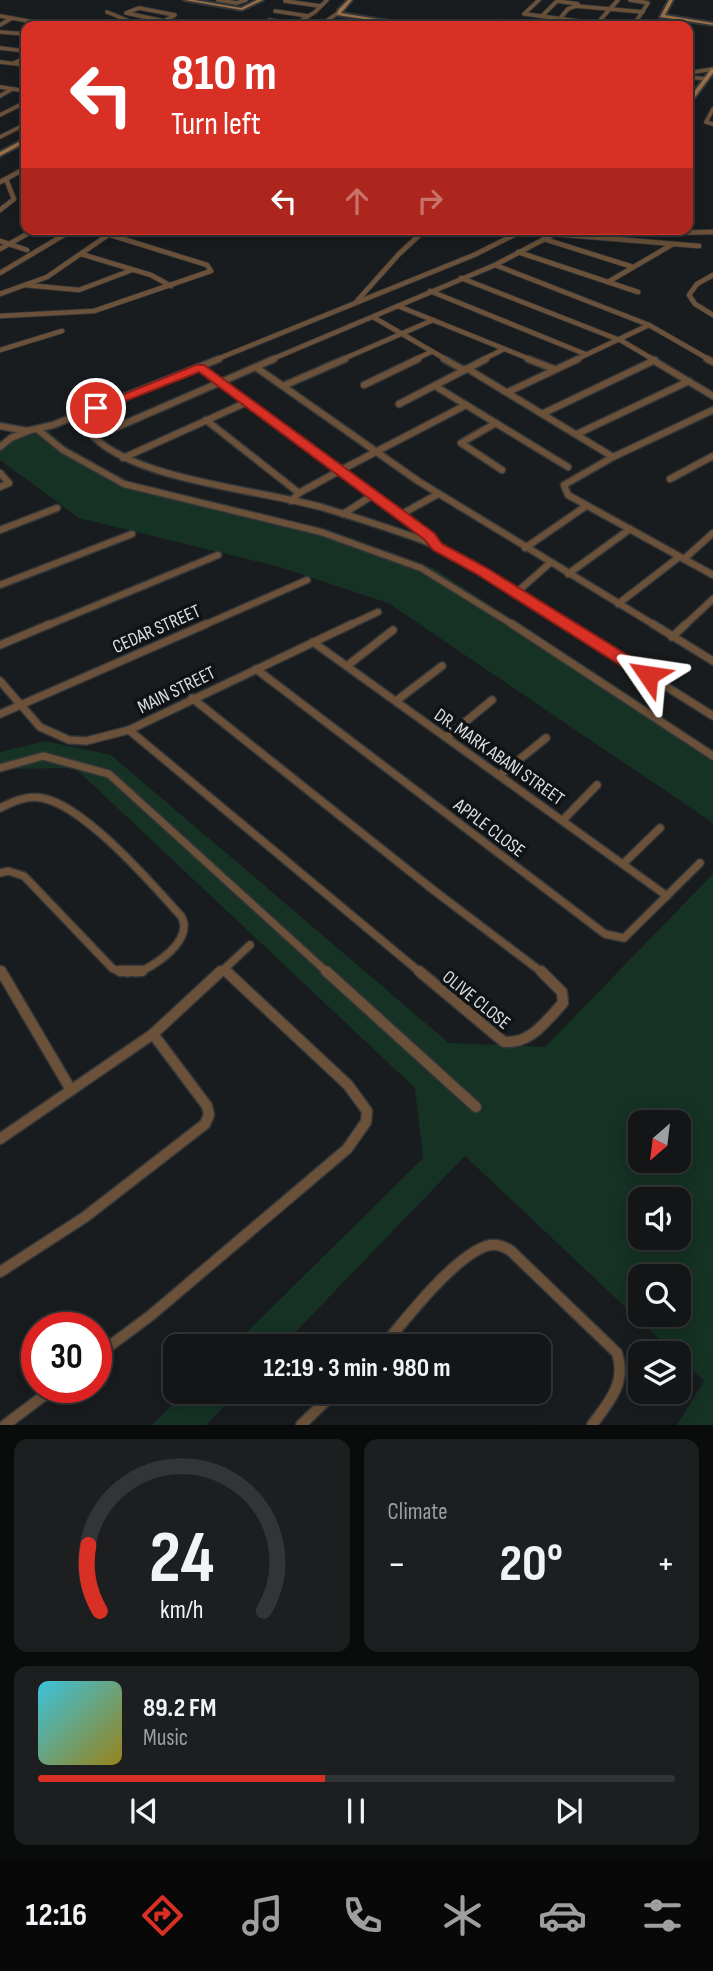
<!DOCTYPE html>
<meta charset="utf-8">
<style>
body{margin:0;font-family:"Sofia Sans Condensed",sans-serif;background:#1c1e1f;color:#f1f3f6;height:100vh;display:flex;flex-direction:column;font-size:26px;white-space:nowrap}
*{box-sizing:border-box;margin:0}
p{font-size:23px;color:#9d9fa1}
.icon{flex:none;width:38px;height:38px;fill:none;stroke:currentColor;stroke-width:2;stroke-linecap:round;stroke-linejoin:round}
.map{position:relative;height:1425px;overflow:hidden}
.sheet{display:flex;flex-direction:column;gap:14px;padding:14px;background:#0a0c0c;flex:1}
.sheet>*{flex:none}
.guide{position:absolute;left:21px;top:21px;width:672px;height:214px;border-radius:14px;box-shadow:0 4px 18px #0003,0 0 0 2px #323435;background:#d93025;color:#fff;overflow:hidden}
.needle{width:46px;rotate:208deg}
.controls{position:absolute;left:628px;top:1110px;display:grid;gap:14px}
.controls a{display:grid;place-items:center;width:63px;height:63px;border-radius:14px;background:#131516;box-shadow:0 4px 18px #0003,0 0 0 2px #323435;font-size:35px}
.speed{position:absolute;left:21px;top:1312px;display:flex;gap:14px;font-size:35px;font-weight:700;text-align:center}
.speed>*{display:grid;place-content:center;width:91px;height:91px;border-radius:50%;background:#131516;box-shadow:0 4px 18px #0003,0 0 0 2px #323435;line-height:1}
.speed .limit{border:10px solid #d22;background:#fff;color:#111}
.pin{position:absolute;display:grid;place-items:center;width:60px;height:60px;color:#fff;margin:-30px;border:4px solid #fff;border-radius:50%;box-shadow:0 2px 7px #0007}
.me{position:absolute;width:77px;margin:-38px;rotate:302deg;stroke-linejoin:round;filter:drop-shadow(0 0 5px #0008)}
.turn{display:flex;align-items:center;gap:24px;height:147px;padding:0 35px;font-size:32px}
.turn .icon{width:91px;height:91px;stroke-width:2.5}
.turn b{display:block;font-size:49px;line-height:60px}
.lanes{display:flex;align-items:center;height:66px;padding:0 35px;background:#0003;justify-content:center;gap:35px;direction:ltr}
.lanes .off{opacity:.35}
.big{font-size:52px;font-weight:700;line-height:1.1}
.sheet .tile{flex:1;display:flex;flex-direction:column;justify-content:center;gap:10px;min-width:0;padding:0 24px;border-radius:14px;background:#1c1e1f}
.sheet .dial{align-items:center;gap:0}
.dial svg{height:182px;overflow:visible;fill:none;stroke:#323435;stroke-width:7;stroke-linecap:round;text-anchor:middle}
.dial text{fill:#f1f3f6;stroke:none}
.song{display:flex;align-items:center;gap:21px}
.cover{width:84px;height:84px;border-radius:10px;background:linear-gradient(135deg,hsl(190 70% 55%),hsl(50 70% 35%))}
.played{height:7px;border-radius:4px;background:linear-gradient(90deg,#d93025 45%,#323435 45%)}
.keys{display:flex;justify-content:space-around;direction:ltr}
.heat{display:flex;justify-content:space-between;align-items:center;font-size:38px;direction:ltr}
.sheet .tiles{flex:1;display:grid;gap:14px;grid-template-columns:1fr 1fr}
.tile:last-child{grid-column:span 2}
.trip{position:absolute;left:163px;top:1334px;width:388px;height:70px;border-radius:14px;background:#131516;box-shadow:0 4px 18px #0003,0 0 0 2px #323435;font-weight:700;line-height:70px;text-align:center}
.dock{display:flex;height:112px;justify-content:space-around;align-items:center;background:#080809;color:#9d9fa1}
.dock .icon{width:49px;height:49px}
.dock .selected{color:#d93025}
.dock b{font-size:32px;color:#f1f3f6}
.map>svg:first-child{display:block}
.green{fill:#153224;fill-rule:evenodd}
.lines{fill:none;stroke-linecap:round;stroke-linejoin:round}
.street-far4-casing{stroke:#343739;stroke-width:5}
.street-far3-casing{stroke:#343739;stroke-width:6}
.street-far2-casing{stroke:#343739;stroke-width:9}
.street-far1-casing{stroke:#343739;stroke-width:10}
.street-casing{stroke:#343739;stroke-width:13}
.secondary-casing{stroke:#343739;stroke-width:4}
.street-far4{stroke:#6b5139;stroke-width:3.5}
.street-far3{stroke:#6b5139;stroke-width:4.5}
.street-far2{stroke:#6b5139;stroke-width:6}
.street-far1{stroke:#6b5139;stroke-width:7}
.street{stroke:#6b5139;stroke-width:10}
.secondary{fill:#997049;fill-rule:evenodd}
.route{fill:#d93025;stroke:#8d1f18;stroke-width:2}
.labels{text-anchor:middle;stroke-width:7;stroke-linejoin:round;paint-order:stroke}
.street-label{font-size:19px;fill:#dddfe1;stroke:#101315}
</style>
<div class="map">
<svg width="713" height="1425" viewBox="0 0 713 1425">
<rect width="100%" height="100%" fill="#191c1e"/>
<g class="green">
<polygon points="48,431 71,452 133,483 331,532 433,568 713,750 713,823 388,603 280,567 79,518 0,460 0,443"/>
<path d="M45 741 111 755 449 1043 545 1047 713 874V1425H677L704 1381 679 1358V1353H674L465 1156 282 1346H233L423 1158 415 1088 75 768 0 769V752ZM640 1122H679V1160H640ZM640 1199H679V1237H640ZM640 1276H679V1314H640Z"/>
<polygon points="186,1391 239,1391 206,1425 152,1425"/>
</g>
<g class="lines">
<g class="street-far4-casing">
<g id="street-far4">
<polyline points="218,0 237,3 246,0"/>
<polyline points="630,0 648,3 633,26"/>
<polyline points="285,1 320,6"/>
<polyline points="275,11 308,16"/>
<polyline points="107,12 129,21"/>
<polyline points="524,14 539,0"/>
<polyline points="525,14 615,26"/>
<polyline points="0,16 56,26"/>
<polyline points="542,16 557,1 578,4"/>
<polyline points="601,19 618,0"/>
<polyline points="269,20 296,24"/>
<polyline points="501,21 538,26"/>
<polyline points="133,22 152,26"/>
<polyline points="556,23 568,9 576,6 643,12"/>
<polyline points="0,25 12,18"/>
<polyline points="155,26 175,15 139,8 126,13 164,21"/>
<polyline points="293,26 315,12 327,0"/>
<polyline points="319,26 338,13"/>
<polyline points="360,26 366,22"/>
<polyline points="485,26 490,22"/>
<polyline points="0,32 26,34"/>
<polyline points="0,48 26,51"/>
<polyline points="0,62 26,65"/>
<polyline points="14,63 26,57"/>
<polyline points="688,73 713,69"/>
<polyline points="688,77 707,79"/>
<polyline points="0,87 26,91"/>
<polyline points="0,96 12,89"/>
<polyline points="713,109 706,122 713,124"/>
<polyline points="0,115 26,102"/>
<polyline points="0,137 26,124"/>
</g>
</g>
<g class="street-far3-casing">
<g id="street-far3">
<polyline points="6,179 24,169"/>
<polyline points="0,182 6,179 14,199 0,210"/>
<polyline points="614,229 667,233 713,232"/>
<polyline points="544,239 633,267"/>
<polyline points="0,241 27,250"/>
<polyline points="0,249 36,229"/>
<polyline points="518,252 638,292"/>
<polyline points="81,254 151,275 171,286"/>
<polyline points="495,265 649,325 710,360"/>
<polyline points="0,273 74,229"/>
<polyline points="713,275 697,284 689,295 695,304 713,315"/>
<polyline points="461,278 622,341 654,360"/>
<polyline points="608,282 673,244"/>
<polyline points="25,285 79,290 132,270"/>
<polyline points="430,291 585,354"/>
<polyline points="0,294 47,277 108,235"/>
<polyline points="357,301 399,254 426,229"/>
<polyline points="398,306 532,360"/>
<polyline points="0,316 94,311 211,271 207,265 91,229"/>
<polyline points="373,317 447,360"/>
<polyline points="0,350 62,331"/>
<polyline points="215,360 474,255 526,229"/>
<polyline points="270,360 495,265 554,234 699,246"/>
<polyline points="341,360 433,320"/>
<polyline points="414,360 431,352"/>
<polyline points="482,360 504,349"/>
<polyline points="575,360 649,325"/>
</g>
</g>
<g class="street-far2-casing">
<g id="street-far2">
<path d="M274 359 94 437C137 480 260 490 321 507 354 517 389 528 422 540 474 560 522 596 569 626"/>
<polyline points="444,359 462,369 468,369 613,457"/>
<polyline points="528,359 554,369"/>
<polyline points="651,359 713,396"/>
<polyline points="707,359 713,362"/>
<polyline points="200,367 339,471 466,405"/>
<polyline points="257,368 418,481 656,626"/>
<polyline points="364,385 418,359"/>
<polyline points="283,386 345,359"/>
<polyline points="435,386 568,467"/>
<polyline points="508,392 578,359"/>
<polyline points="399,404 486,359"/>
<polyline points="713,410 613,457 564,485 568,495 713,575"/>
<polyline points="544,413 655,360"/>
<polyline points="206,420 299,493"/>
<polyline points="496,423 461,443 502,470"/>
<polyline points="0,426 27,431 53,425 219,359"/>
<polyline points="37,429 63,450 124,484 321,532 421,568 515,626"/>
<polyline points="577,434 689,381"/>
<polyline points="0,447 11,438 28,431"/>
<polyline points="123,458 245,403"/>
<polyline points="0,473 9,483 0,487"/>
<polyline points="670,479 713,456"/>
<polyline points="291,501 299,493 339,471 429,536 435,544"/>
<polyline points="343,514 373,495"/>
<polyline points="400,515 438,494"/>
<polyline points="0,530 57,508"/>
<polyline points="525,548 586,506"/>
<polyline points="684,559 713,533"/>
<polyline points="568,574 630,529"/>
<polyline points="0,585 132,534"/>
<polyline points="516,593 550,563"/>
<polyline points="618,604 679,557"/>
<polyline points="46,626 218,555"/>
<polyline points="202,626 307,580"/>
<polyline points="348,626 378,612"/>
<polyline points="684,626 713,599"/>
</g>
</g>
<g class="street-far1-casing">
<g id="street-far1">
<polyline points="512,624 713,756"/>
<polyline points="567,624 713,716"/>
<polyline points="653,624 713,661"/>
<polyline points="672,637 686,624"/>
<polyline points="313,642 667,896"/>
<polyline points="0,645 50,624"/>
<polyline points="347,666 393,630"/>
<polyline points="256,669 605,934 624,938 700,863"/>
<polyline points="0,681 40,727 69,740 86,741 129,730 352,624"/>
<polyline points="192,698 432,889 543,973"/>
<polyline points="396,701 442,666"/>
<polyline points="0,714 206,624"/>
<polyline points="129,730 421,973"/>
<polyline points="447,737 492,700"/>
<polyline points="0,768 43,756 109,774 328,973"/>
<polyline points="500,775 546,738"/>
<path d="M0 808C12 802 27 795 42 798 85 806 151 883 181 916 195 939 155 967 136 973"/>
<polyline points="563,820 597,785"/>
<polyline points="624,863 660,828"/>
<polyline points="0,873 8,871 24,876 113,969 128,973"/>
<polyline points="224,969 228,973"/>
<polyline points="0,970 2,973"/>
<polyline points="220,973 250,945"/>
</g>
</g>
<g class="street-casing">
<g id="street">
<polyline points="1,971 71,1090"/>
<polyline points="120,971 142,971"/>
<polyline points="326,971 476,1107"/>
<path d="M419 971 504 1042C531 1044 546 1021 563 1003L562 992 541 971"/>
<polyline points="0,1139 153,1034 221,971"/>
<polyline points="0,1272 85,1217 205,1124 209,1115 207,1106 153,1034"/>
<path d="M383 1346C406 1319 456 1253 490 1245 498 1244 505 1247 511 1251L617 1353C627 1383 609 1402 592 1425"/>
<polyline points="96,1356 150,1316 347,1149 366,1122 367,1111 348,1085 226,971"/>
<polyline points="5,1425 54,1388"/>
<polyline points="301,1425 336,1391"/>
</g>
</g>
<g class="secondary-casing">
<g id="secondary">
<polygon points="184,0 194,0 241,8 257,0 263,0 242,10"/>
<polygon points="348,0 352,0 341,13 420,26 411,26 337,15 338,10"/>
<polygon points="669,0 673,0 665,15 713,23 713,25 660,17"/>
<polygon points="711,69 713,69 713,73 690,104 688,105 688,100"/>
<polygon points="26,138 26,142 0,156 0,152"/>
</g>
</g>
<use href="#street-far4" class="street-far4"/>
<use href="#street-far3" class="street-far3"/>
<use href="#street-far2" class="street-far2"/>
<use href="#street-far1" class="street-far1"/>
<use href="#street" class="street"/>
<use href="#secondary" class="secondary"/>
</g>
<polygon class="route" points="196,365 204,365 434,533 442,544 485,567 653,671 655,675 653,679 642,679 475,573 433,550 424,539 199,372 100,411 90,408"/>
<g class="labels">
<g class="street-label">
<text transform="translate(156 628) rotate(-24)" y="7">CEDAR STREET</text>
<text transform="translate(176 689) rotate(-26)" y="7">MAIN STREET</text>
<text transform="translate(500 756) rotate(35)" y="7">DR. MARK ABANI STREET</text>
<text transform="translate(490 827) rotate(37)" y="7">APPLE CLOSE</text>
<text transform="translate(477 999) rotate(39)" y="7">OLIVE CLOSE</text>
</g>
</g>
</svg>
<div class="controls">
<a><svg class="needle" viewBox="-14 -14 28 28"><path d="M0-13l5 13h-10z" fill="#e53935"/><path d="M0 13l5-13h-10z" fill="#9d9fa1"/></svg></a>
<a><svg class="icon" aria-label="sound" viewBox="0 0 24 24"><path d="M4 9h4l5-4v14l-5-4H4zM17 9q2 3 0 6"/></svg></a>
<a><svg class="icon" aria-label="search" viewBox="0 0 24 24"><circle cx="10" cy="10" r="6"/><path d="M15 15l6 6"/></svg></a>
<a><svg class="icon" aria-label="layers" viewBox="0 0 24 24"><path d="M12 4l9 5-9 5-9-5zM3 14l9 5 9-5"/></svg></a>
</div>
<div class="speed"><div class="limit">30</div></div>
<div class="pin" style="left:96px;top:408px;background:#d93025"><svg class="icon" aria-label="arrive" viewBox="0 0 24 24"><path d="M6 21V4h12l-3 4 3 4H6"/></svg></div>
<svg class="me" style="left:648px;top:675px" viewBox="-20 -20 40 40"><path d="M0-17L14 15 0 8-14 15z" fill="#d93025" stroke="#fff" stroke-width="4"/></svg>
<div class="trip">12:19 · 3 min · 980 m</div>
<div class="guide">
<div class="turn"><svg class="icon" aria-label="left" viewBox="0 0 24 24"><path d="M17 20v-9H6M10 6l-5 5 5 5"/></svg><div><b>810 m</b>Turn left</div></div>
<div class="lanes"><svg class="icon" aria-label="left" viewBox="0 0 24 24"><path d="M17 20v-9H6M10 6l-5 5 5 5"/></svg><svg class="icon off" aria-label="ahead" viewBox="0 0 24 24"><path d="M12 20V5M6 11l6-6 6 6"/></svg><svg class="icon off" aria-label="right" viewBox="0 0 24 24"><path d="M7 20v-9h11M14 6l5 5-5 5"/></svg></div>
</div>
</div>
<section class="sheet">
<div class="tiles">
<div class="tile dial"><svg viewBox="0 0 100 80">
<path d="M14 69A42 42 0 1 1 86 69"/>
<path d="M14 69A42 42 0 0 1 9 40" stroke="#d93025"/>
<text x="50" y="56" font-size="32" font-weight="700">24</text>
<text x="50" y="72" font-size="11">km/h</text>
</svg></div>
<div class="tile"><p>Climate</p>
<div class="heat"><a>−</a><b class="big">20°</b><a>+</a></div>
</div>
<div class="tile">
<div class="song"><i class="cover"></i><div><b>89.2 FM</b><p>Music</p></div></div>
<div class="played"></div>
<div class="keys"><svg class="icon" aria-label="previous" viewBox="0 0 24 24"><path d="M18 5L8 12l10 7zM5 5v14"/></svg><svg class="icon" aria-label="pause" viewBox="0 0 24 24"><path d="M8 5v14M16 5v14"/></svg><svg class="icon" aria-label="next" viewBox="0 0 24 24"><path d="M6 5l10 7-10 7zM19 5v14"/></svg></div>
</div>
</div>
</section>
<nav class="dock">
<b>12:16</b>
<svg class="icon selected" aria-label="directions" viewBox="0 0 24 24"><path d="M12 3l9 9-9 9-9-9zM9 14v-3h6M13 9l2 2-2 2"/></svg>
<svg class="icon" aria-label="music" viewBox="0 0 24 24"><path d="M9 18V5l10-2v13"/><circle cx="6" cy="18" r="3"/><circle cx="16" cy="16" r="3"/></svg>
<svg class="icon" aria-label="phone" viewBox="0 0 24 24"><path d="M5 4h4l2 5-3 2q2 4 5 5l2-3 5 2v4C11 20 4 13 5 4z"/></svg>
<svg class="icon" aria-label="climate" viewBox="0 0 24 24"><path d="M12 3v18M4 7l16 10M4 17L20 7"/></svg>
<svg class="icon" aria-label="car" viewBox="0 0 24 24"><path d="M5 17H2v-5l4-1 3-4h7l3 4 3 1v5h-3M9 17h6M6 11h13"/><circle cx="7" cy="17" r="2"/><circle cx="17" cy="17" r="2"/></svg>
<svg class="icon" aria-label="filters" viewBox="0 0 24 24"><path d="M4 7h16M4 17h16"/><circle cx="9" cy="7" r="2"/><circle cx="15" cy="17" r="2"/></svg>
</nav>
